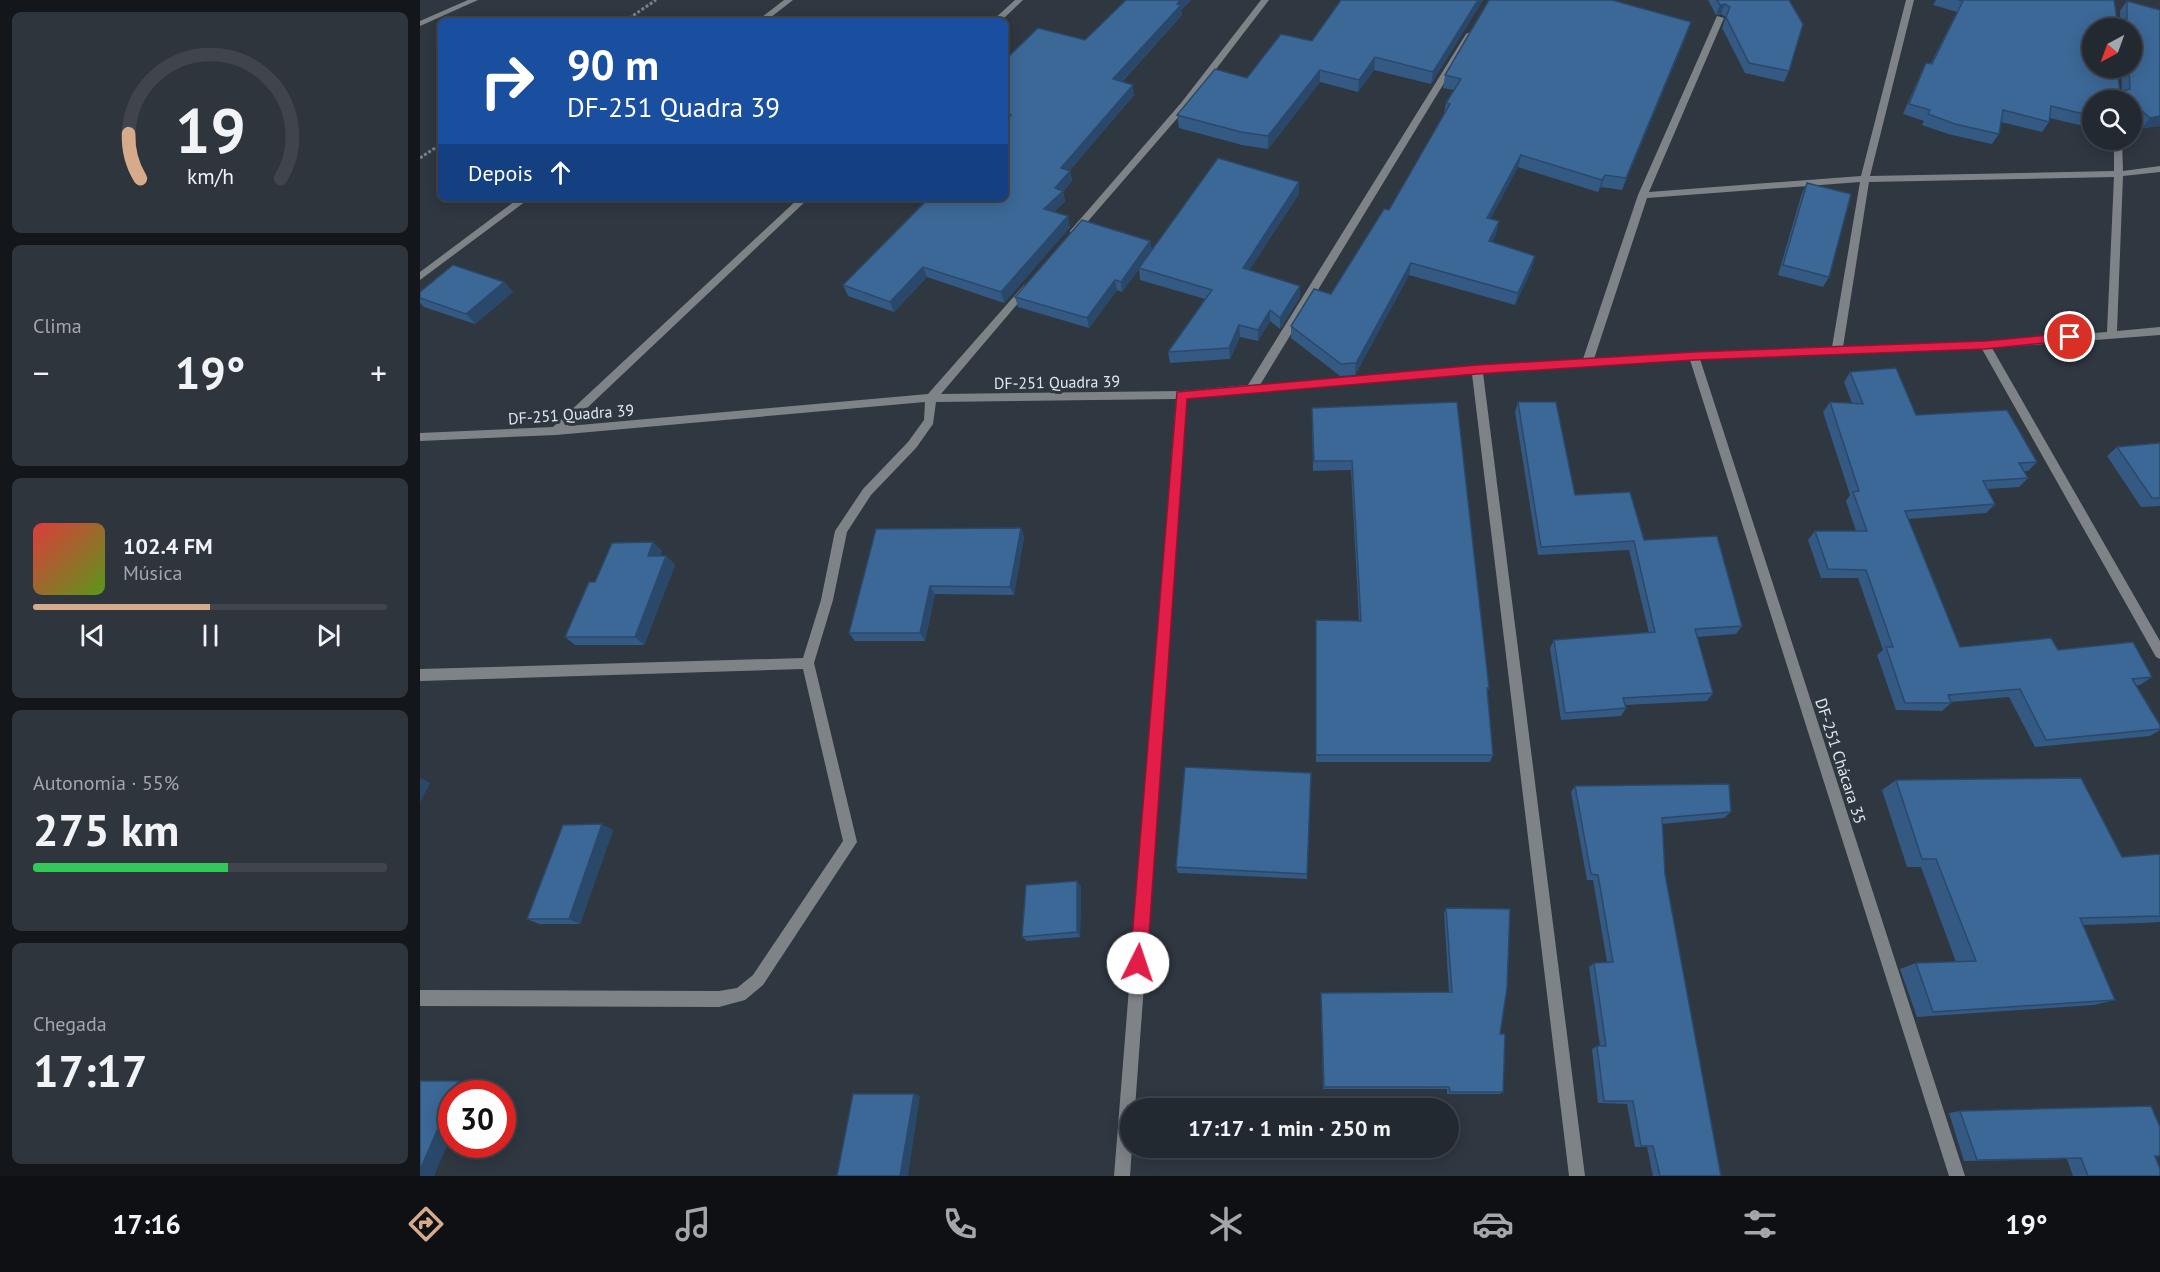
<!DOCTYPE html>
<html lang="pt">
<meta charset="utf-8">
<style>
body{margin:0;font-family:"PT Sans",sans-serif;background:#2f353d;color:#f1f3f6;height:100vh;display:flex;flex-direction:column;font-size:22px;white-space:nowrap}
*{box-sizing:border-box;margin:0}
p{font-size:20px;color:#a3a6ab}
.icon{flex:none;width:33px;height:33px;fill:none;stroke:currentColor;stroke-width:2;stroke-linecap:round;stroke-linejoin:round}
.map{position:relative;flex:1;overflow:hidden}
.drawer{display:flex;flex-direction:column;gap:12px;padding:12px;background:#13171b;width:420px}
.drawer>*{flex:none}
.top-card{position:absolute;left:18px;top:18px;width:570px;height:183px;border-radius:9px;box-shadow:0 3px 15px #0003,0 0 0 2px #40454d;background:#1a4fa0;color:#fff;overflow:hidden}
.needle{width:39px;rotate:221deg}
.fabs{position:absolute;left:1662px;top:18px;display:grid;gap:12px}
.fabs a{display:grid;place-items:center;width:60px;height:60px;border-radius:50%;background:#232931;box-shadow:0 3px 15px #0003,0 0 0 2px #40454d;font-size:30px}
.speed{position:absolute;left:18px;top:1080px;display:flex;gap:12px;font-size:30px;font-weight:700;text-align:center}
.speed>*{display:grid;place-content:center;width:78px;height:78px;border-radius:50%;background:#232931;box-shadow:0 3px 15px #0003,0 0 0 2px #40454d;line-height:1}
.speed .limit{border:9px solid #d22;background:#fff;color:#111}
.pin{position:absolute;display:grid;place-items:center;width:51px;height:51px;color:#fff;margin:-26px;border:3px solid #fff;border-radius:50%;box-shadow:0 2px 6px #0007}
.me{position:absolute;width:66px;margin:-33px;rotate:4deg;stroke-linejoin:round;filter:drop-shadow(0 0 4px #0008)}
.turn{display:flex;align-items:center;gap:21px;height:126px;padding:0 30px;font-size:27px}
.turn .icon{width:78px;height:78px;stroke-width:2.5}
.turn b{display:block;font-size:42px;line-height:51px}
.then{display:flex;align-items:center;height:57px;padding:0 30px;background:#0003;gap:12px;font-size:22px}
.big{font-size:45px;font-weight:700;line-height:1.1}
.drawer .card{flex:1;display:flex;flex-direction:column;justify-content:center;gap:9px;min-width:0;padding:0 21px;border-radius:9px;background:#2f353d}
.drawer .dial{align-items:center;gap:0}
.dial svg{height:156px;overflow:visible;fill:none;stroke:#40454d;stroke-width:7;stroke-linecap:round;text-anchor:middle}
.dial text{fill:#f1f3f6;stroke:none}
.song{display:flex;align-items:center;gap:18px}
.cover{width:72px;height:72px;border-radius:9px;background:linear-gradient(135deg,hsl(0 70% 55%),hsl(90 70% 35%))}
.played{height:6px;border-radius:3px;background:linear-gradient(90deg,#d6ab8b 50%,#40454d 50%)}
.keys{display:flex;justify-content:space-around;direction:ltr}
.heat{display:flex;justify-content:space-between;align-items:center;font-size:33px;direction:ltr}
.charge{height:9px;border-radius:4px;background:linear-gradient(90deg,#34c759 55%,#40454d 0)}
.trip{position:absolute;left:700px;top:1098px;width:339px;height:60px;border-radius:30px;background:#232931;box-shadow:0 3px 15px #0003,0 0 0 2px #40454d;font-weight:700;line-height:60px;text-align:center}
.tabs{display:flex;height:96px;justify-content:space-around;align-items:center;background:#0e1014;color:#a3a6ab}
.tabs .icon{width:42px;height:42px}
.tabs .selected{color:#d6ab8b}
.tabs b{font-size:27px;color:#f1f3f6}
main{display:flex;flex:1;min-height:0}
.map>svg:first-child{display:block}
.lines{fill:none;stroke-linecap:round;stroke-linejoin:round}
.path{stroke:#7a818a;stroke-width:3;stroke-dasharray:3 2;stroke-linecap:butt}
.service{fill:#7e8388;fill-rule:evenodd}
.minor{fill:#7e8388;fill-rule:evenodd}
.wall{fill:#345982;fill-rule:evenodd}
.shaded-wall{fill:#2a496a}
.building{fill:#3c6897;stroke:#2a496a;stroke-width:1.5;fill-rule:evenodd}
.route{fill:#e11d48;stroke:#92132f;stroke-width:1.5}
.labels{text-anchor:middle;stroke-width:6;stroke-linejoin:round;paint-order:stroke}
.street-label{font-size:16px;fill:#e1e7ed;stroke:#2f3741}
</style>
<main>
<section class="drawer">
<div class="card dial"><svg viewBox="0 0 100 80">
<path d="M14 69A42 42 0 1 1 86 69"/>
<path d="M14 69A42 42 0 0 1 8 46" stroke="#d6ab8b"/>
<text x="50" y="56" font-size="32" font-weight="700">19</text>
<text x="50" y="72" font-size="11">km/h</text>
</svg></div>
<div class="card"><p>Clima</p>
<div class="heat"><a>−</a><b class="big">19°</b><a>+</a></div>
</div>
<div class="card">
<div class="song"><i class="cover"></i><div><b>102.4 FM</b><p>Música</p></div></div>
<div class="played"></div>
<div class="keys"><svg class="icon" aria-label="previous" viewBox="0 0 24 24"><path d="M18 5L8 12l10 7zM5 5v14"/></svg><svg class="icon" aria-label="pause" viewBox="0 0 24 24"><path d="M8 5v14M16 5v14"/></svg><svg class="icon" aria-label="next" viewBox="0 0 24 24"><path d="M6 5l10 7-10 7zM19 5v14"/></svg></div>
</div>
<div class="card"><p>Autonomia · 55%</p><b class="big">275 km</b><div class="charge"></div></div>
<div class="card"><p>Chegada</p><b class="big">17:17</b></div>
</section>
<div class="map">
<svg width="1740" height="1176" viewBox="0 0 1740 1176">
<rect width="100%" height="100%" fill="#2f3741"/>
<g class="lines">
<g class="path">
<polyline points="205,21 236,0"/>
<polyline points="0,158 21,144"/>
</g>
<polygon class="service" points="48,0 58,0 0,26 0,21"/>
<g class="minor">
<polygon points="364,0 373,0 346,21 337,21"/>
<polygon points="595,0 603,0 581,21 572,21"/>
<polygon points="841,0 849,0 767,107 656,235 650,235 650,231 761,103"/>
<path d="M1486 0H1494L1450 176 1694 171V140H1702L1703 171 1740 166V172L1703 176 1697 331 1740 327V335L1572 348 1740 641V659L1736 657 1562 349 1280 359 1545 1176H1529L1270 360 1063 373 1165 1176H1149L1052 374 767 399 715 1108H711L712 1148 710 1176H694L756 399 516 402 513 424 496 448 451 495 427 532 413 600 394 663 437 842 343 985 325 1000 299 1007 0 1006V990L299 991 317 988 333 975 423 841 383 669 0 681V669L383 658 401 600 415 531 443 489 488 442 504 420 505 402 136 435 0 441V433L133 427 379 198H389L148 426 508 394 604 285H610V289L521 394 762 391 828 385 1046 34 1050 32 1054 34 840 385 1163 359 1218 195 1297 16 1304 18 1229 192 1441 176ZM1694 177 1687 332 1565 341 1423 347 1449 182ZM1440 182 1412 347 1274 352 1174 359 1227 198Z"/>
<polygon points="99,198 110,198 0,280 0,272"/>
</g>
</g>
<g class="wall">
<polygon points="706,0 771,0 761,10 762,15 702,82 714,95 650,170 652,181 643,192 645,201 634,212 650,227 584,303 507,277 474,312 428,296 423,285 585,198 585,60 665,40"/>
<polygon points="1063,0 1011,84 954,70 938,92 900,82 848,149 822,145 759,128 757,115 892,41"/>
<polygon points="1288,0 1369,0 1369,71 1364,82 1325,73 1302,28 1306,17 1301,14 1296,15"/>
<path d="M1516 0H1694L1697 20H1700V11L1707 1 1740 126 1722 128 1714 121 1672 100V128L1630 118 1629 122 1622 132 1581 122 1579 134 1572 144 1528 134 1502 125 1504 121 1483 114 1501 73 1506 63H1511L1537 12 1513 5ZM1672 28H1712V68H1701L1702 91 1700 92Z"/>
<polygon points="1267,34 1202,190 1181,187 1178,192 1098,167 1070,219 1079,221 1076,234 1072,242 1112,268 1095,305 989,275 935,375 920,376 871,338 871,326 911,294 969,210 1024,114 1026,103 1034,90 1023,88 1025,75"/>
<polygon points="1387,183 1409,277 1403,287 1358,275 1382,193"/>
<polygon points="879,194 829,270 880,286 880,297 860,329 850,321 838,341 820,337 810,359 750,363 748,352 785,299 720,280 719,269 702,292 697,290 669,328 598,307 595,297 730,241 732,250"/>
<polygon points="84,282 93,292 55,324 4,307 0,303 0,292"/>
<polygon points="1430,372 1496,415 1617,462 1608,471 1604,471 1608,478 1599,487 1568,489 1575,504 1566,513 1488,519 1540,647 1638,650 1732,677 1720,685 1716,685 1740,725 1740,730 1730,736 1615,747 1589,697 1531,702 1531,703 1522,711 1476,710 1457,655 1463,650 1438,578 1401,578 1388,540 1395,531 1436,531 1426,501 1430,495 1403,412 1410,402 1432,403 1424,382"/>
<polygon points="1037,402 1069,688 1067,693 1073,755 1070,762 896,762 896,629 939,621 931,470 893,471 892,408"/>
<polygon points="1098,402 1155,495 1224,540 1322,626 1316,634 1277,637 1293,693 1287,701 1205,705 1206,708 1201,716 1141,720 1130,648 1134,640 1229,633 1209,550 1118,555 1095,412"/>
<polygon points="1740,443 1740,506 1721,507 1687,456 1697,447"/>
<polygon points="601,528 604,537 594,595 515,594 505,641 435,641 429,633"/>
<polygon points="242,551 240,556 246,556 255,565 224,645 155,645 145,637 175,582"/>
<polygon points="1476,780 1702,857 1740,854 1740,922 1722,923 1663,925 1695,1000 1674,1005 1497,1017 1480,969 1496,963 1536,962 1501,867 1487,867 1462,790"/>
<polygon points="1155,786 1311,812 1304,818 1242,824 1245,874 1301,1176 1233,1176 1227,1147 1215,1147 1207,1104 1178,1103 1172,1049 1177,1046 1180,1046 1169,967 1174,963 1187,962 1173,880 1167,880 1151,792"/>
<polygon points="193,830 160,924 119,924 107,919"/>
<polygon points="756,867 887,874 887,879 758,873"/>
<polygon points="661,886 660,937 607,941 602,937"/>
<polygon points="1026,908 1080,1034 1083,1092 1080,1094 1027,1094 1027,1089 903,1089 901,993 1029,992 1024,913"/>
<polygon points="1540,1111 1740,1127 1740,1156 1735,1157 1740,1176 1653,1176 1647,1159 1544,1161 1529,1113"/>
</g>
<g class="shaded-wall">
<polygon points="760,0 771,0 761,10 762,15 694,90 693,79"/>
<polygon points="1058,0 1063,0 1011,84 1013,72"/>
<polygon points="1305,4 1301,14 1296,15 1300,5"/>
<polygon points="1271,22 1267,34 1202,190 1206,178"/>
<polygon points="955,57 954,70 938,92 939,80"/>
<polygon points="900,70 900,82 848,149 848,136"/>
<polygon points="713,85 714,95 643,178 641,168"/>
<polygon points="1722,111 1714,121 1712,121 1712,112"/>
<polygon points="1740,116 1740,126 1722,128 1730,118"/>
<polygon points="1101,155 1098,167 1064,231 1067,218"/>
<polygon points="650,171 652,181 643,192 645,201 627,220 624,209 635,188"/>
<polygon points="1185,175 1181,187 1178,192 1182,180"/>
<polygon points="879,182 879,194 823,280 823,268"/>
<polygon points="648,216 650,227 584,303 581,292"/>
<polygon points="1079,221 1076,234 1066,254 1069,241"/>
<polygon points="730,241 732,251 702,292 701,282"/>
<polygon points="1115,256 1112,268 1095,305 1098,293"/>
<polygon points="991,263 989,275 935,375 936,363"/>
<polygon points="503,267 507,277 474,312 470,302"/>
<polygon points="695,280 697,290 669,328 667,318"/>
<polygon points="84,282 93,292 55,324 46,314"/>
<polygon points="880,286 880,297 860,329 860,318"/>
<polygon points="850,310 850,321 838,341 838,330"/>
<polygon points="819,325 820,337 810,359 809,348"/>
<polygon points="601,528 604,537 594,595 590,587"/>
<polygon points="233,542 242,551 237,565 228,556"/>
<polygon points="246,556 255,565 224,645 215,637"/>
<polygon points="510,586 515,594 505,641 500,633"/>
<polygon points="0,778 10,783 0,803"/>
<polygon points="182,824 193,830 160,924 149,919"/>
<polygon points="657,881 661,886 660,937 657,932"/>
<polygon points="38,1081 52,1084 48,1094 33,1094"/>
<polygon points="494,1094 500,1096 488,1176 480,1176"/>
<polygon points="32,1096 32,1134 14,1176 0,1176 0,1170"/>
</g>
<g class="building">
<polygon points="706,0 760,0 757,4 761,5 693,79 713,85 641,168 650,171 635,188 643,191 624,209 648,216 581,292 503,267 470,302 423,285 509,198 585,198 585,121 591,115 585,113 585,60 618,28 665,40"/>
<polygon points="921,0 1058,0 1013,72 955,57 939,80 900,70 848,136 821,132 757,115 795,69 827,78 861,34 892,41"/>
<polygon points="1069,0 1192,0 1271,22 1206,178 1185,175 1182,180 1101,155 1067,218 1079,221 1069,241 1115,256 1098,293 991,263 936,363 921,364 871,326 894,289 911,294 964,209 969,210 1030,104 1026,103 1041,79 1025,75"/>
<polygon points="1297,0 1369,0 1383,24 1369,71 1329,63 1306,17 1310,7 1305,4 1300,5"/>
<path d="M1538 0H1694L1697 20 1707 19V1L1740 10V116L1730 118 1722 111 1712 112V100H1672V116L1631 106 1629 122 1583 110 1579 134 1535 124 1508 114 1510 110 1489 104 1506 63 1512 64 1543 1ZM1672 28H1712V68H1709L1710 89 1700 92 1697 68H1672Z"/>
<polygon points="798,158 879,182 823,268 880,286 860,318 850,310 838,330 819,325 809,348 748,352 792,290 719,268"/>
<polygon points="1387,183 1431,194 1409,277 1363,265"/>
<polygon points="662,220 730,241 701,282 695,280 667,318 595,297"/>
<polygon points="33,265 84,282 46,314 0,298 0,292"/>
<polygon points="1476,368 1496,415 1587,410 1617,462 1599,463 1608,478 1563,481 1575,504 1485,511 1540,647 1631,638 1638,650 1713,642 1732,677 1712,679 1740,725 1740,729 1626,740 1600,689 1528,695 1531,703 1485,703 1466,647 1473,647 1446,570 1408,569 1395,531 1447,531 1433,492 1439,491 1410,402 1443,404 1430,372"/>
<polygon points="1037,402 1069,688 1067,688 1073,755 896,755 896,620 941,621 932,461 894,461 892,408"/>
<polygon points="1098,402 1136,402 1155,495 1210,492 1224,540 1297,536 1322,626 1275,629 1293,693 1203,698 1206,708 1145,713 1134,640 1235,632 1214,541 1121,547"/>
<polygon points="1740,443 1740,498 1732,498 1697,447"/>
<polygon points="601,528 590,587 510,586 500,633 429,633 456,529"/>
<polygon points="233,542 228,556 246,556 215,637 145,637 169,582 175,582 192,543"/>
<polygon points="765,767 891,773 887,874 756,867"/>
<polygon points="1661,778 1702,857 1740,854 1740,916 1660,918 1695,1000 1513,1012 1496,963 1556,961 1516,859 1502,859 1476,780"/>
<polygon points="1309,784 1311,812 1242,818 1245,874 1301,1176 1240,1176 1233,1146 1221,1146 1213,1101 1184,1101 1177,1046 1186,1046 1174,963 1193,962 1178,875 1171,874 1155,786"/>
<polygon points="182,824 149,919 107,919 143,825"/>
<polygon points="657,881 657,932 602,937 606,885"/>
<polygon points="1026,908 1090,909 1087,988 1080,1034 1085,1034 1083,1092 1030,1092 1029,1087 904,1087 901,993 1032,992"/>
<polygon points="0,1081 38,1081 33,1094 32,1094 32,1096 0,1170"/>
<polygon points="433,1094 494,1094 480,1176 417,1176"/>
<polygon points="1731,1106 1740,1127 1740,1156 1735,1156 1740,1169 1740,1176 1668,1176 1661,1158 1557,1160 1540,1111"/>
</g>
<polygon class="route" points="1650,333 1654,334 1654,340 1565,349 1274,360 1057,374 767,399 727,963 724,969 718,971 712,969 710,963 757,392 1057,365 1274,352 1565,341"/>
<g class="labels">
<g class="street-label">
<text transform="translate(637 382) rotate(-1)" y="6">DF-251 Quadra 39</text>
<text transform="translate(151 414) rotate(-4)" y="6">DF-251 Quadra 39</text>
<text transform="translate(1421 761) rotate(72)" y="6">DF-251 Chácara 35</text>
</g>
</g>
</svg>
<div class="fabs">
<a><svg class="needle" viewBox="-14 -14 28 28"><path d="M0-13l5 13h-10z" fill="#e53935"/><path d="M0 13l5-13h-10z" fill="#a3a6ab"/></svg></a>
<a><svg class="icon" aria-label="search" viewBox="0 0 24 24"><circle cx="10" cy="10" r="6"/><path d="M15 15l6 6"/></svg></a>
</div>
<div class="speed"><div class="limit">30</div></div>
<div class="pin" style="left:1650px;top:337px;background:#d93025"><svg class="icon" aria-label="arrive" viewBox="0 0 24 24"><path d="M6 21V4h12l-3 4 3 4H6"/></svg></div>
<svg class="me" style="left:718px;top:963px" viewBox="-20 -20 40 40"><circle r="19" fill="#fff"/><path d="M0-13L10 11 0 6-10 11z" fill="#e11d48"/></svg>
<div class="trip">17:17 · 1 min · 250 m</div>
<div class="top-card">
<div class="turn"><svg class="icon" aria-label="right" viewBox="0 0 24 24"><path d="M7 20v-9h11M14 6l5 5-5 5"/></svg><div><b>90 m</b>DF-251 Quadra 39</div></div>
<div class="then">Depois<svg class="icon" aria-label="ahead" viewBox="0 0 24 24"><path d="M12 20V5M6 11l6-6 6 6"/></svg></div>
</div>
</div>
</main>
<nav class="tabs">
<b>17:16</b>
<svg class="icon selected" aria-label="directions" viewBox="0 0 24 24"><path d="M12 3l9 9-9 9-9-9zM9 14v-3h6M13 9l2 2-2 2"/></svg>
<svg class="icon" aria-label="music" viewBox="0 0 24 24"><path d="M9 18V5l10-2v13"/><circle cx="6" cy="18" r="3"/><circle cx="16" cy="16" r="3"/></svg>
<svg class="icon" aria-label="phone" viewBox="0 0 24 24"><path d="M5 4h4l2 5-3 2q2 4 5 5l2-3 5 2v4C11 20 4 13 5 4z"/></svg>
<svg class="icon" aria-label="climate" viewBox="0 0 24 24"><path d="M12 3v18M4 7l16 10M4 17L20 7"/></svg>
<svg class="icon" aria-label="car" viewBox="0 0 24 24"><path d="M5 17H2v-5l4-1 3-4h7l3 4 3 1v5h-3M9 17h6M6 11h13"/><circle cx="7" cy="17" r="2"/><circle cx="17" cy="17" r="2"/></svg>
<svg class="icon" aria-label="filters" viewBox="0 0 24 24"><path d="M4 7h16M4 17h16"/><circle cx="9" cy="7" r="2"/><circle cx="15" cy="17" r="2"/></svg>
<b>19°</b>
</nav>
